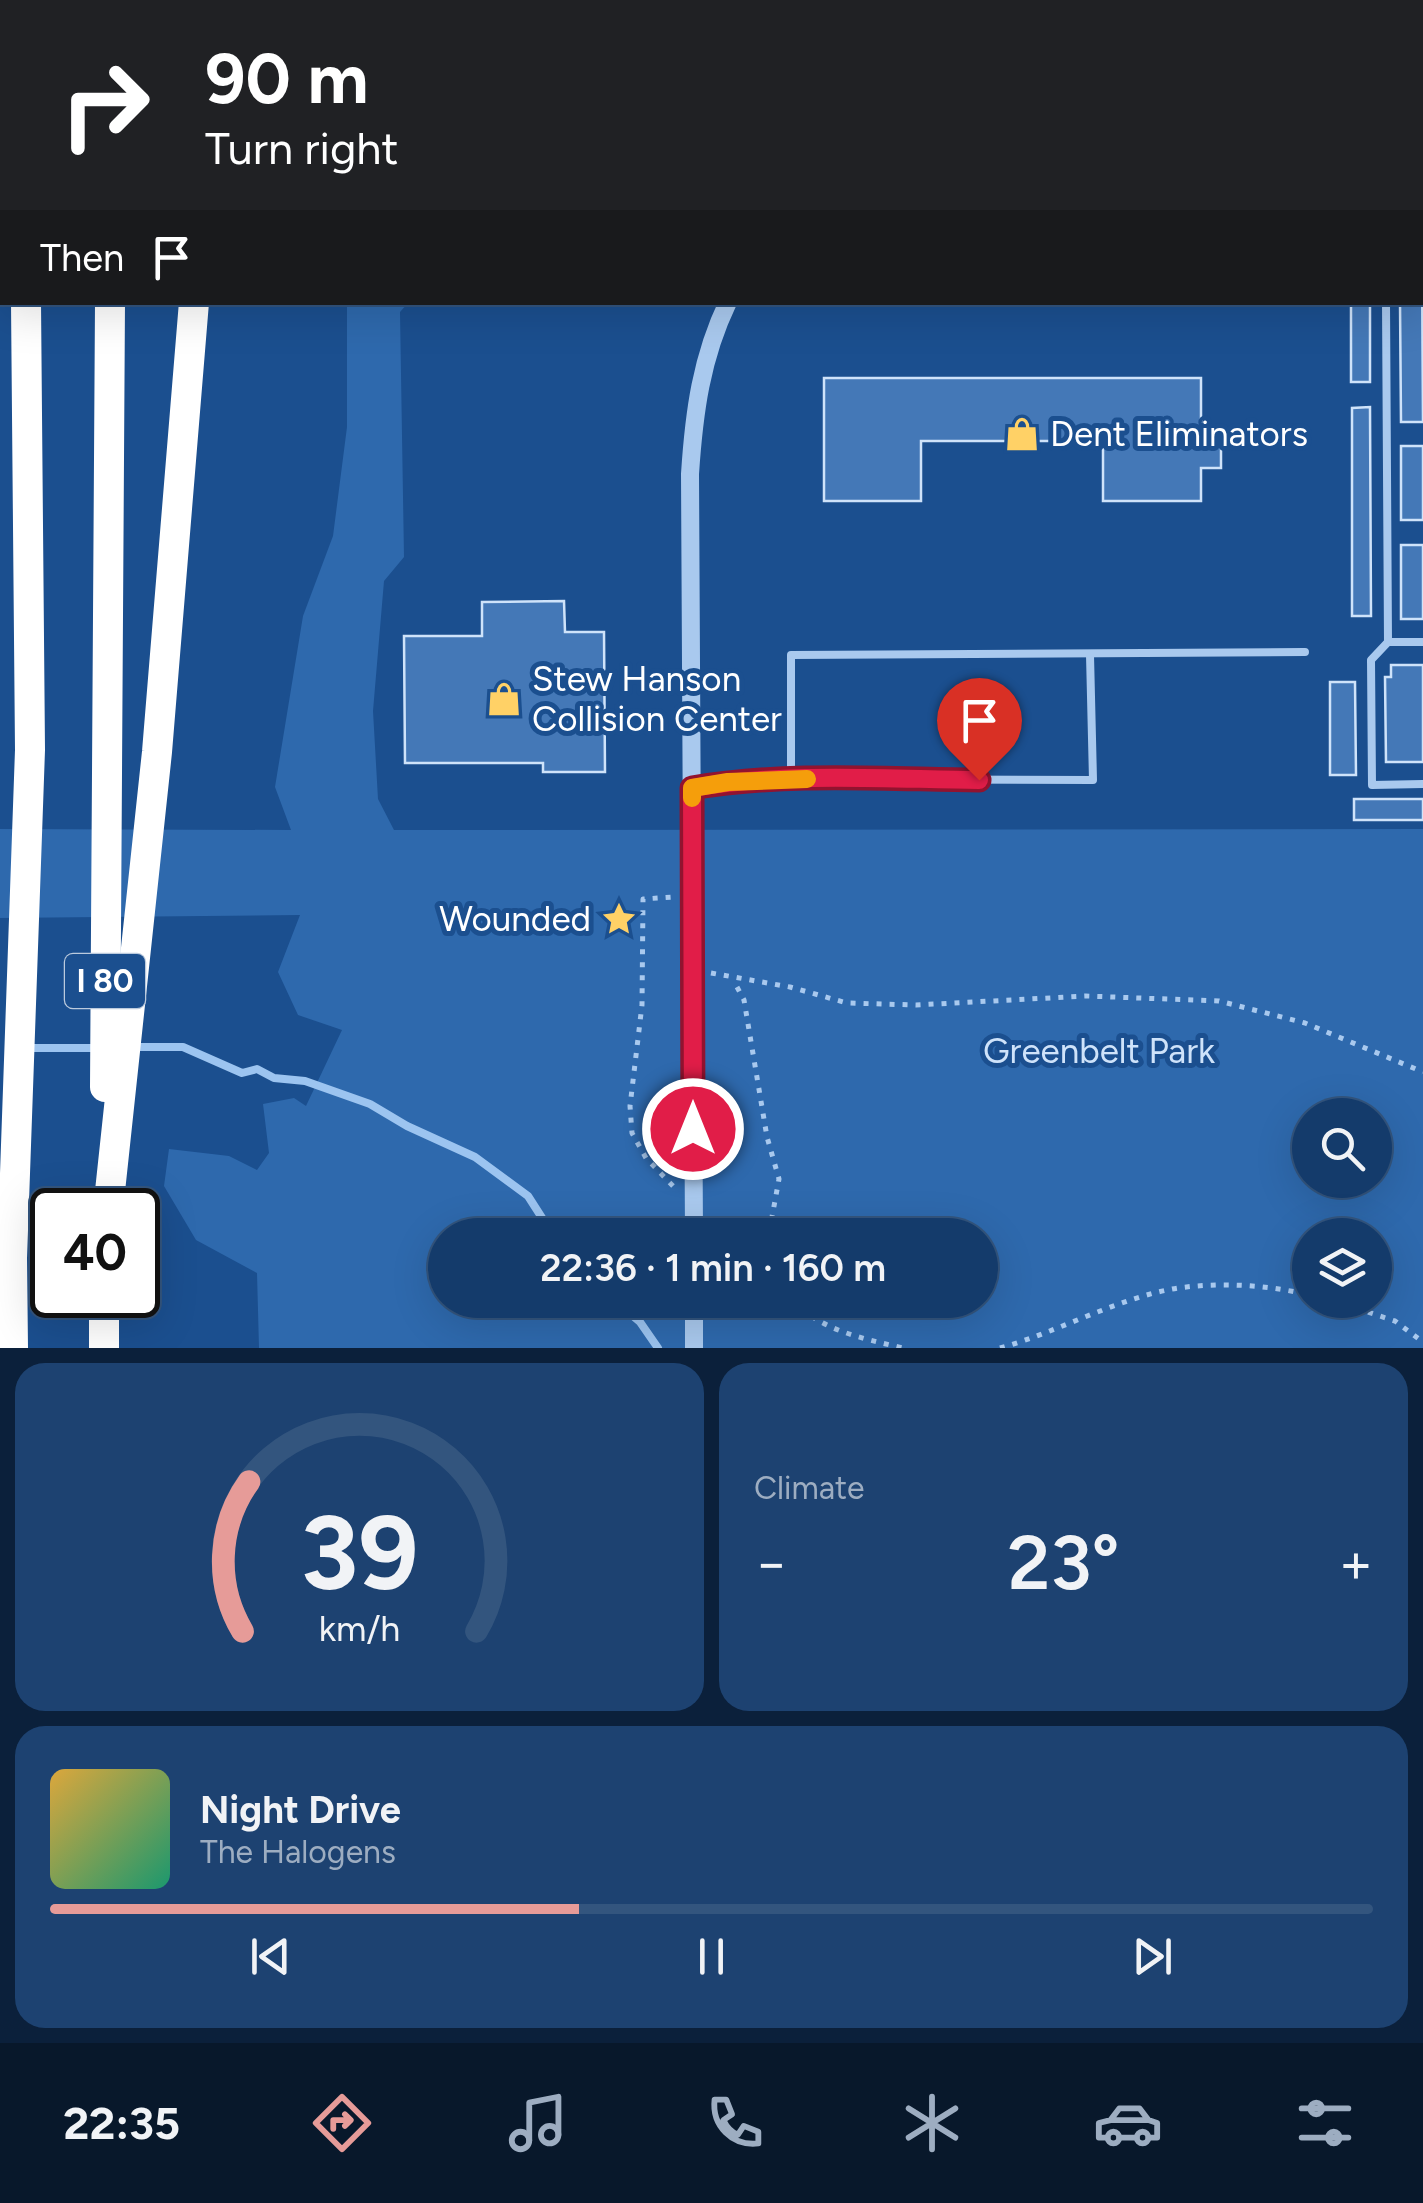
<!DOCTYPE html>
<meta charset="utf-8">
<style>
body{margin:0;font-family:Figtree,sans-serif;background:#1d4271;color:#f1f3f6;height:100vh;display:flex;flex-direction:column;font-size:38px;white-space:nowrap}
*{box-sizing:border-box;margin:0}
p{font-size:32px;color:#9dadc1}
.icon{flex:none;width:55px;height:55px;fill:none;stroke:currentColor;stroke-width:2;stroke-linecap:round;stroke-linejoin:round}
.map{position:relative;height:1348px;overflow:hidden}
.details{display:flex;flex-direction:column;gap:15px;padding:15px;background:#0b203b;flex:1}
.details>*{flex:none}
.hud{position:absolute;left:0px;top:0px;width:1425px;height:305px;box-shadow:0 10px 40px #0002,0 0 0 2px #33557e;background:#202124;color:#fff;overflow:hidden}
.controls{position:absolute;left:1292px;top:1098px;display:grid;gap:20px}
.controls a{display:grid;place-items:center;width:100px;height:100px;border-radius:50%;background:#143b6b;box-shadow:0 10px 40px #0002,0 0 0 2px #33557e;font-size:50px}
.speed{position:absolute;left:30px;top:1188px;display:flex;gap:20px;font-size:50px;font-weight:700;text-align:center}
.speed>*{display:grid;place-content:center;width:130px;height:130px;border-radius:50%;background:#143b6b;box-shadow:0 10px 40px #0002,0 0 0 2px #33557e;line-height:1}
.speed .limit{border:5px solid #111;border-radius:15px;background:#fff;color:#111}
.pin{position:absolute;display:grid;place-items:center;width:85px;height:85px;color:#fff;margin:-102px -42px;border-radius:50% 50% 50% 0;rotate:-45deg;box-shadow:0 0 10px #0007}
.pin .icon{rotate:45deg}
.me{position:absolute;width:110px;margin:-55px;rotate:0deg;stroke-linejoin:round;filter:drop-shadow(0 0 8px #0008)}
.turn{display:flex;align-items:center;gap:35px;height:210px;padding:0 40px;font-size:45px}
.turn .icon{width:130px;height:130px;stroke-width:2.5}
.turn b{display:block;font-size:70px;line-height:85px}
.then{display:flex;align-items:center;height:95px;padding:0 40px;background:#0003;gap:20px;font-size:38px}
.big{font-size:75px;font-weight:600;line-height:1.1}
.details .card{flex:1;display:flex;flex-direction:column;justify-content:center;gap:15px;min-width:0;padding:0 35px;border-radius:30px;background:#1d4271}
.details .dial{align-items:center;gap:0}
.dial svg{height:260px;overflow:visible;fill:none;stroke:#33557e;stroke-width:7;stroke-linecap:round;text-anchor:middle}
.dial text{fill:#f1f3f6;stroke:none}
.song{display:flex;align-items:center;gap:30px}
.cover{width:120px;height:120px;border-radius:15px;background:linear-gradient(135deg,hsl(40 70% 55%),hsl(160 70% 35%))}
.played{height:10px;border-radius:5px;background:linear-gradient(90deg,#e69b98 40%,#33557e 40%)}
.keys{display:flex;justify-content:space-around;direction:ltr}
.heat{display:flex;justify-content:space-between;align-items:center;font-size:55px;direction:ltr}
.details .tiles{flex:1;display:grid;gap:15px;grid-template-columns:1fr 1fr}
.card:last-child{grid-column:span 2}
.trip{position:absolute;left:428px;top:1218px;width:570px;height:100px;border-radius:50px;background:#143b6b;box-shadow:0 10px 40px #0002,0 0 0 2px #33557e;font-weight:600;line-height:100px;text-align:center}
.tab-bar{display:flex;height:160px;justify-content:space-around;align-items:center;background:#08182b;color:#9dadc1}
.tab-bar .icon{width:70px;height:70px}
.tab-bar .on{color:#e69b98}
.tab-bar b{font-size:45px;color:#f1f3f6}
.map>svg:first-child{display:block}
.green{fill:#2e69ad;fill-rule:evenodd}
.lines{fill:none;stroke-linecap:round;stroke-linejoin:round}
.stream{stroke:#9cc4f0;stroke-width:8}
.building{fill:#4478b7;stroke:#cfe3fa;stroke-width:2.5}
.path{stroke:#a9c9ee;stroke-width:5;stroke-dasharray:5 8;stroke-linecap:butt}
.service{stroke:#a9c9ee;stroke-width:8}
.tertiary{stroke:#a9c9ee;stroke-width:18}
.motorway{stroke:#fff;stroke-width:30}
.route-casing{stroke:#92132f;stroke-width:25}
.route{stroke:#e11d48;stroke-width:18}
.slow{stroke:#f59e0b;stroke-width:18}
.labels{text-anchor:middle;stroke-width:10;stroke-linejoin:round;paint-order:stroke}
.shield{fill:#1b4f8f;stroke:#bbcadd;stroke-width:2.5}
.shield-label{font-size:32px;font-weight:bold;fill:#fff}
.poi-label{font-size:35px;fill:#fff;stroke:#1b4f8f;text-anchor:start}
.park-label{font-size:35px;fill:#cfe3fa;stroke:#1b4f8f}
</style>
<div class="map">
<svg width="1423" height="1348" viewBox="0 0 1423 1348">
<rect width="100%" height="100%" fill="#1b4f8f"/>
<path class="green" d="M347 303H408L400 312 404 557 384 581 373 711 378 799 394 830 1423 829V1348H259L257 1273 196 1240 164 1186 169 1149 229 1156 257 1170 269 1153 263 1104 294 1098 306 1106 342 1030 298 1015 278 972 300 915 0 918V829L291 830 275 787 303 616 333 536 347 427ZM1310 1115H1375V1180H1310ZM445 1235H980V1300H445ZM1310 1235H1375V1300H1310Z"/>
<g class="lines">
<g class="stream">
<polyline points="134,1047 183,1047 242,1073 257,1069 274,1078 305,1081 370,1104 407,1126 475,1157 528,1196 553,1235"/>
<polyline points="24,1048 100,1048"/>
<polyline points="614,1300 640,1322 658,1348"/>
</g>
</g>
<g class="building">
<rect x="633" y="0" width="121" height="2"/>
<polygon points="1422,263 1423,422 1401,422 1400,302 1422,302"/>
<rect x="1351" y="302" width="19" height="80"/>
<polygon points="824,378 1201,378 1201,427 1221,427 1221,468 1201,468 1201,501 1103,501 1103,441 921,441 921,501 824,501"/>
<polygon points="1370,407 1371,616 1352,616 1352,408"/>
<rect x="1401" y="446" width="22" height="74"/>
<rect x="1401" y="545" width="22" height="74"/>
<polygon points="564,601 565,632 604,632 605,772 543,772 543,763 405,763 404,636 482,636 482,602"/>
<polygon points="1391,665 1423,665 1423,762 1386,762 1385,677 1391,677"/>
<polygon points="1330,682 1355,682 1356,775 1330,775"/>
<rect x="1354" y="799" width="69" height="21"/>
</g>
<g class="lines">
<g class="path">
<polyline points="711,973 790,987 847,1003 916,1005 1086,996 1219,1001 1305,1023 1423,1072"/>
<polyline points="737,987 744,1000 767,1137 779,1179 772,1217 764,1235"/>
<polyline points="673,1186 646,1158 632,1133 630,1106 642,1005 643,899 674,897"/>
<path d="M791 1300C823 1331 861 1338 903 1348"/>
<polyline points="1331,1300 1395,1321 1423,1342"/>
<path d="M1000 1348C1058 1332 1120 1297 1178 1288 1222 1282 1267 1285 1310 1295"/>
</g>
<g class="service">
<polyline points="1422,216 1423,216"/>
<polyline points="1386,302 1388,642 1423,642"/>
<polyline points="1388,642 1371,660 1372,785 1423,784"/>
<polyline points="791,779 1093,780 1090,655"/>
<polyline points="694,788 728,782 791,779 791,655 1305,652"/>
</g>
<g class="tertiary">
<polyline points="1422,115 1423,115"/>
<path d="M694 1235 690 474C694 413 701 358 728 302"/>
<polyline points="694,1300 694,1348"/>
</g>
<g class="motorway">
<polyline points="23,0 23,2"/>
<polyline points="110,0 110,2"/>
<polyline points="242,2 242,0"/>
<polyline points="105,1087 110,302"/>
<polyline points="108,1210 157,752 194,302"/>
<polyline points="13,1348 12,1258 30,750 26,302"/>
<polyline points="104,1348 104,1295"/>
</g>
</g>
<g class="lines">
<g class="route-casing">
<path id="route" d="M693 1129 692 788C786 772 884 779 979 780"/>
</g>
<use href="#route" class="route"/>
<polyline class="slow" points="692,798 692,788 728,782 807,779"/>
</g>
<defs>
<g id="shop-bare" transform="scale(2.7)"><path d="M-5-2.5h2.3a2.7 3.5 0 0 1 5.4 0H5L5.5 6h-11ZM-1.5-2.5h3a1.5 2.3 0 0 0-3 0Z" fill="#ffd166" stroke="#1b4f8f" stroke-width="2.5" paint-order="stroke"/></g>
<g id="sight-bare" transform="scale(2.7)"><path d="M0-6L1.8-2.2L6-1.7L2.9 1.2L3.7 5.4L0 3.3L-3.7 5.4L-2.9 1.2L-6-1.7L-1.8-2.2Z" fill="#ffd166" stroke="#1b4f8f" stroke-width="2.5" paint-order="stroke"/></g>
</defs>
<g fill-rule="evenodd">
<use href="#shop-bare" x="1022" y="434"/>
<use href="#shop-bare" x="504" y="699"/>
<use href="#sight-bare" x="619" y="919"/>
</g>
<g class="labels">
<rect class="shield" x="65" y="954" width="80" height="54" rx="8"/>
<g class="shield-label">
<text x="105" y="992">I 80</text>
</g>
<g class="poi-label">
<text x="1050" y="446">Dent Eliminators</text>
<text x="532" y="691">Stew Hanson<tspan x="532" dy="40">Collision Center</tspan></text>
<text x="591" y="931" text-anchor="end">Wounded</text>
</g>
<g class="park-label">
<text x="1099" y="1063">Greenbelt Park</text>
</g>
</g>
</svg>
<div class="controls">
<a><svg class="icon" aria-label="search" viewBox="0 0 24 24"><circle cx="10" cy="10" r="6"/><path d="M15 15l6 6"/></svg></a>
<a><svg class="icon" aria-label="layers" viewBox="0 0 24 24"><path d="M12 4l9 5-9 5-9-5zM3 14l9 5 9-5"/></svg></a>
</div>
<div class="speed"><div class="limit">40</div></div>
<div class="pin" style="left:979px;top:780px;background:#d93025"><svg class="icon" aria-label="arrive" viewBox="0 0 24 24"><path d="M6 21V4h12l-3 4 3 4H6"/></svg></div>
<svg class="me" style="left:693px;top:1129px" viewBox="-20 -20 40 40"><circle r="17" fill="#e11d48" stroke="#fff" stroke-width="3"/><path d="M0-11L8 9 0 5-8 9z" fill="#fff"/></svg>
<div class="trip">22:36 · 1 min · 160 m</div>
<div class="hud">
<div class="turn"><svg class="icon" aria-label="right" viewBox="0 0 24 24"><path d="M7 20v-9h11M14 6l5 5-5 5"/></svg><div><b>90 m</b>Turn right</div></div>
<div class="then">Then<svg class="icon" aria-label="arrive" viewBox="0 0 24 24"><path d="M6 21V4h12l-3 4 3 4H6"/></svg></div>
</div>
</div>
<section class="details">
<div class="tiles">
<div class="card dial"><svg viewBox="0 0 100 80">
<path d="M14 69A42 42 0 1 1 86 69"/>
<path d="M14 69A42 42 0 0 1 16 23" stroke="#e69b98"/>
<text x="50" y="56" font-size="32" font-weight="700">39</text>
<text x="50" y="72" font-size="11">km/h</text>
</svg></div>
<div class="card"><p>Climate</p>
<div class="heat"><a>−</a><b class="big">23°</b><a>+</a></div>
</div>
<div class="card">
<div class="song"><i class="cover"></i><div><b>Night Drive</b><p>The Halogens</p></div></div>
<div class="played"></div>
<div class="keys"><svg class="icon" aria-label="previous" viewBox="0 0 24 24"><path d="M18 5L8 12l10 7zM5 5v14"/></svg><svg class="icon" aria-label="pause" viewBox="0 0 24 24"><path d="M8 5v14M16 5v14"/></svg><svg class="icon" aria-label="next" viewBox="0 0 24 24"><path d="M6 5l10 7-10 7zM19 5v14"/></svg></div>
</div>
</div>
</section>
<nav class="tab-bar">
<b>22:35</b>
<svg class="icon on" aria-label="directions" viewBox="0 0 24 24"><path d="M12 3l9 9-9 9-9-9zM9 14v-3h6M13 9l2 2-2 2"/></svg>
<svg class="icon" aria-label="music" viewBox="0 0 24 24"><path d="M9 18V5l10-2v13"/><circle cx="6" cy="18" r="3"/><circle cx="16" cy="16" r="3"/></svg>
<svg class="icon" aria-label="phone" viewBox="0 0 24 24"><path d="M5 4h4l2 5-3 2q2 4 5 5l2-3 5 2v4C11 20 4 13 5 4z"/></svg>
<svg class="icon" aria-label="climate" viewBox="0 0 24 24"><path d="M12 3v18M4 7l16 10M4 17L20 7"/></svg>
<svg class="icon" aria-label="car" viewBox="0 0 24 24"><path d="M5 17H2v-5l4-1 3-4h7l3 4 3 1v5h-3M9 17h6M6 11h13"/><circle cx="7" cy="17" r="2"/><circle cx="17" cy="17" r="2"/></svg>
<svg class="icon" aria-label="filters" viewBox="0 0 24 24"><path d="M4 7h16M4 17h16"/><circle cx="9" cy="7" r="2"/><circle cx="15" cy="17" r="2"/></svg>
</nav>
